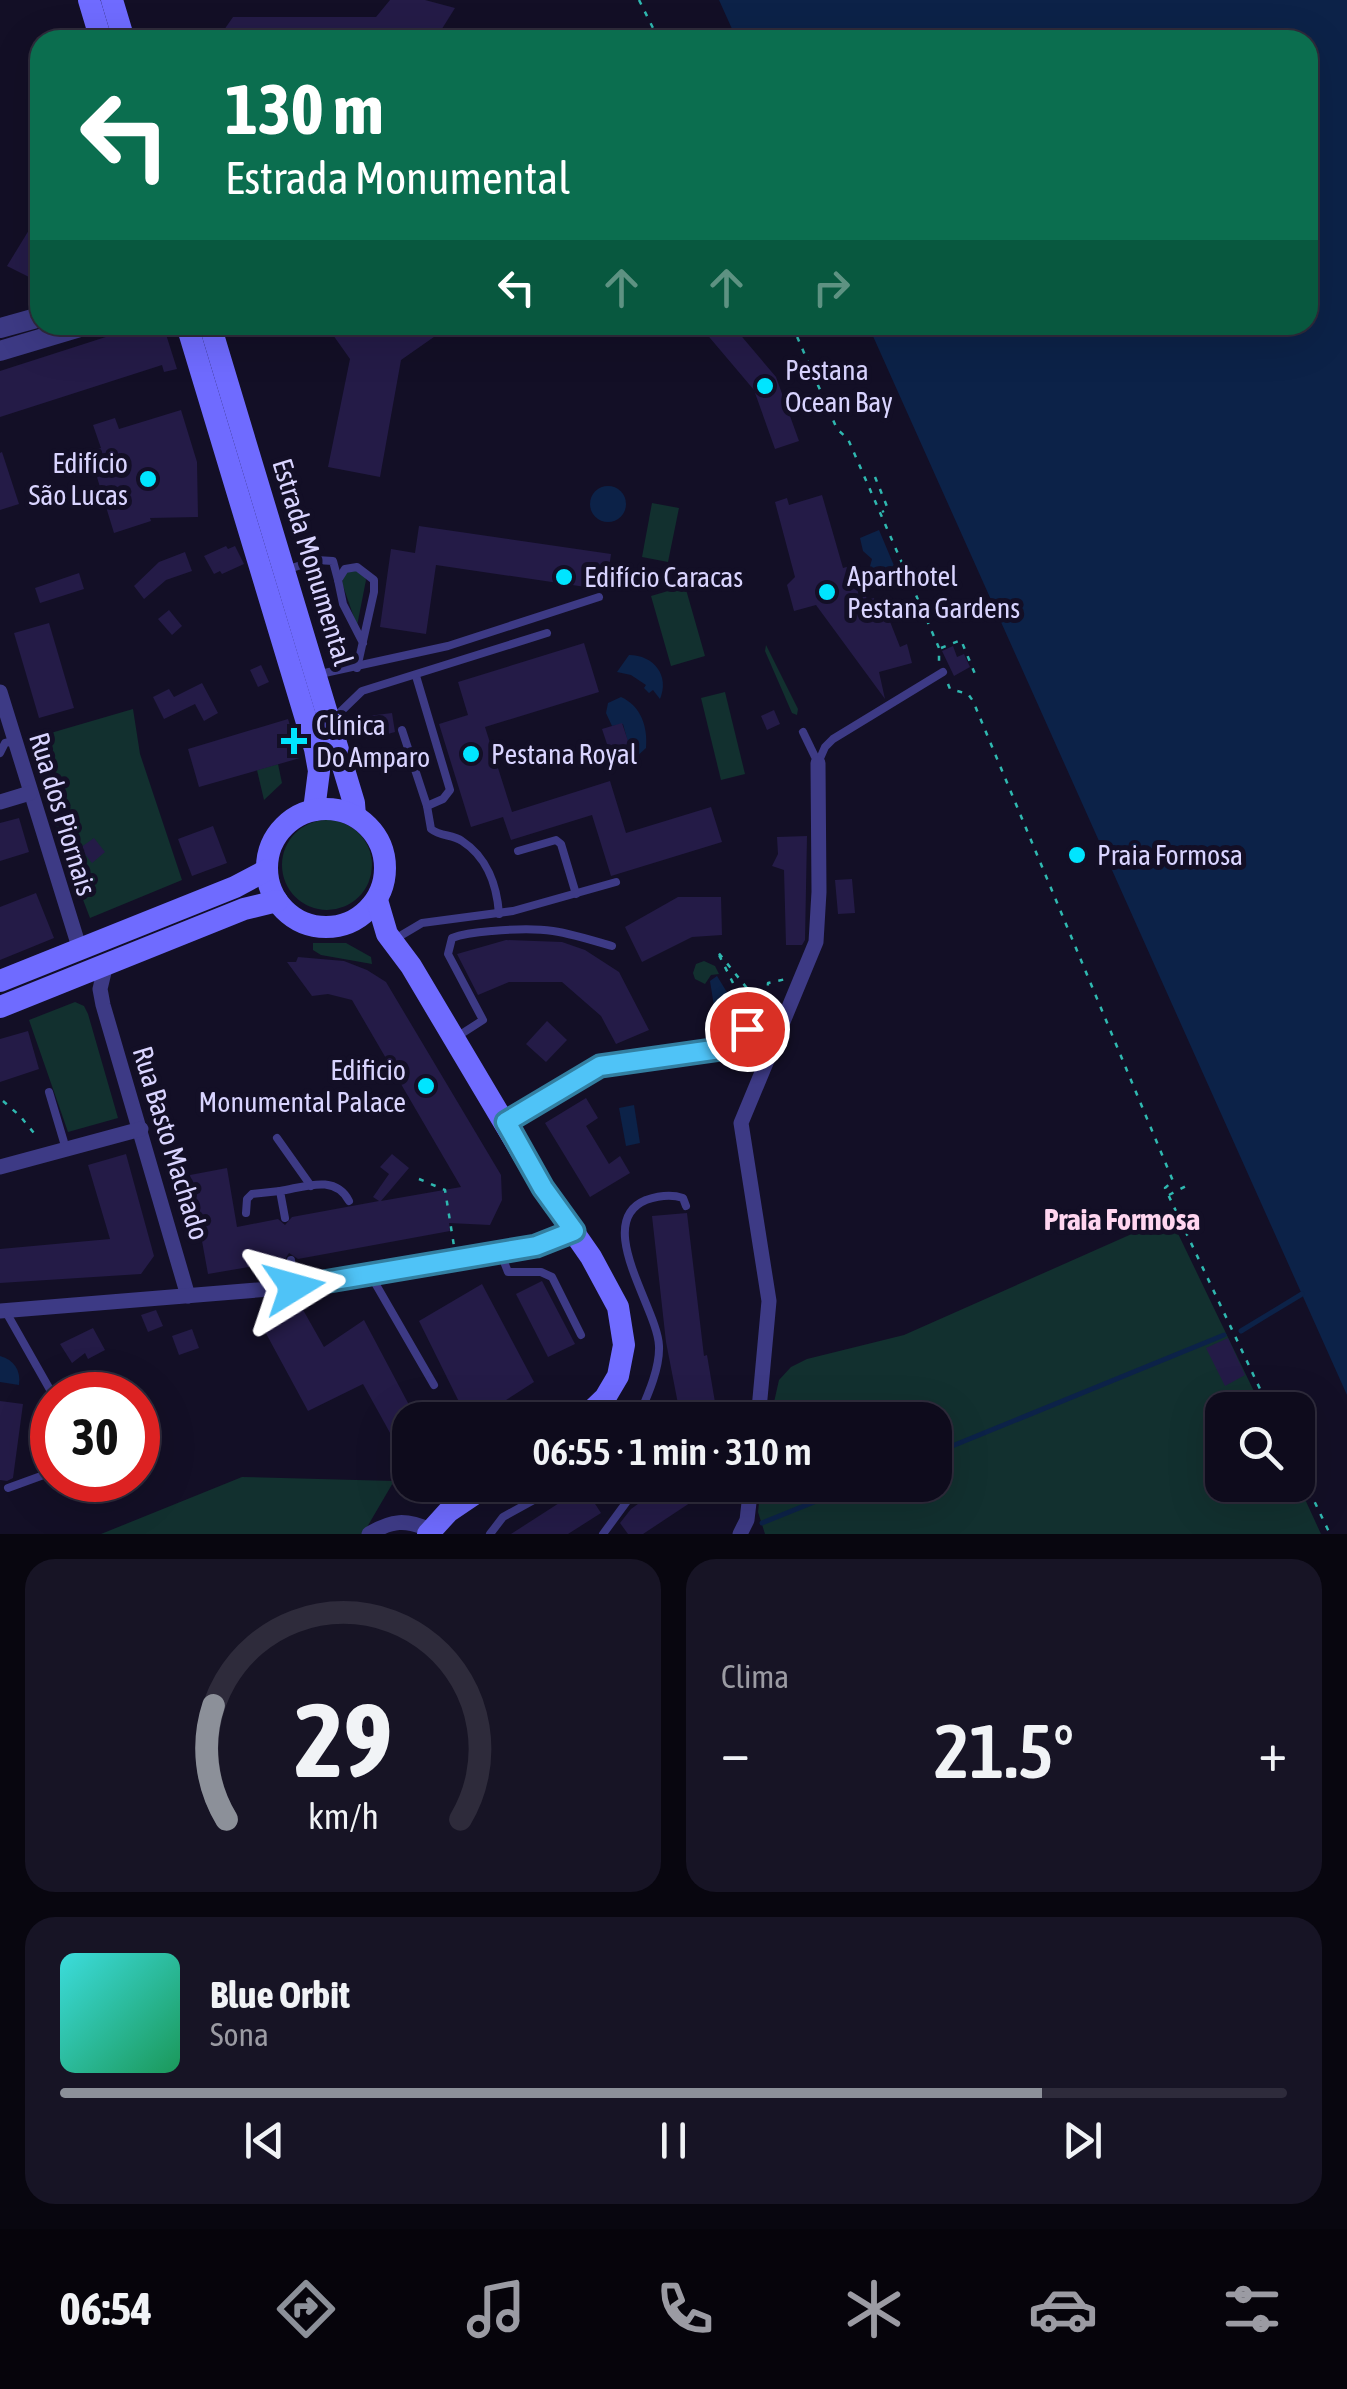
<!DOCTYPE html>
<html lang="pt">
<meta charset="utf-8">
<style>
body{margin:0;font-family:"Asap Condensed",sans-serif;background:#171425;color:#f1f3f6;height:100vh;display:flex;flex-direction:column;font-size:38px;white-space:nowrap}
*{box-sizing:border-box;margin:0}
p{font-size:32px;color:#9b9ba3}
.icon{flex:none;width:55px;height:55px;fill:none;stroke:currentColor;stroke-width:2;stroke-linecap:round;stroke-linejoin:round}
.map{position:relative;height:1534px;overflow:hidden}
.panel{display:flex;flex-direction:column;gap:25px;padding:25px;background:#08060f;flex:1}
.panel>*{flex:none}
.guide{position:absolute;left:30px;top:30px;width:1288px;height:305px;border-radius:30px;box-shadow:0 10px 40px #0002,0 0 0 2px #2e2b3b;background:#0b6e4f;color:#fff;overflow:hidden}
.fabs{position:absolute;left:1205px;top:1392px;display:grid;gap:20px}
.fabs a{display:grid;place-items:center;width:110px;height:110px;border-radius:20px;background:#0e0b1c;box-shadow:0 10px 40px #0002,0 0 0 2px #2e2b3b;font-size:50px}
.speed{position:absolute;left:30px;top:1372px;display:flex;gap:20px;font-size:50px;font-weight:700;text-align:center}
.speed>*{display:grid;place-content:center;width:130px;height:130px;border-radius:50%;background:#0e0b1c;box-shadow:0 10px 40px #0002,0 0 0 2px #2e2b3b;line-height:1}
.speed .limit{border:15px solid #d22;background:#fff;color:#111}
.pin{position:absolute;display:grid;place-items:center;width:85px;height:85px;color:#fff;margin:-42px;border:5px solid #fff;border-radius:50%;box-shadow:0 2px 10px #0007}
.me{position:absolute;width:110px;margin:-55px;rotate:82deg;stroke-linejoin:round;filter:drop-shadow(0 0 8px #0008)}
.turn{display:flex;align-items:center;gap:35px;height:210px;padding:0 30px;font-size:45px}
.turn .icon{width:130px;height:130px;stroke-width:2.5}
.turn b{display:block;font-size:70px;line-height:85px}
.lanes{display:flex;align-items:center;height:95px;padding:0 30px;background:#0003;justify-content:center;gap:50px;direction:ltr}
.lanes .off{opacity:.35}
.big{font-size:75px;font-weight:600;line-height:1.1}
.panel .card{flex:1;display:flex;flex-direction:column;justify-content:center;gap:15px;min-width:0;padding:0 35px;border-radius:30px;background:#171425}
.panel .dial{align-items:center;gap:0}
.dial svg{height:260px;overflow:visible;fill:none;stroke:#2e2b3b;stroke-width:7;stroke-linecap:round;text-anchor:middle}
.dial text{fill:#f1f3f6;stroke:none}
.song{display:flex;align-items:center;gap:30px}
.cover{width:120px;height:120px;border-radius:15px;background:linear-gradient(135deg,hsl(180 70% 55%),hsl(150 70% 35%))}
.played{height:10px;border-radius:5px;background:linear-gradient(90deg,#8c9099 80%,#2e2b3b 80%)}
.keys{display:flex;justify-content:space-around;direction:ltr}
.heat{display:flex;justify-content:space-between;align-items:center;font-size:55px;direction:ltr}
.panel .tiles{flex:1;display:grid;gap:25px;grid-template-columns:1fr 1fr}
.card:last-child{grid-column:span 2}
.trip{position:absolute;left:392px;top:1402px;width:560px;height:100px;border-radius:30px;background:#0e0b1c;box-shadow:0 10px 40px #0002,0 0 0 2px #2e2b3b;font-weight:600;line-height:100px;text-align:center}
.tabs{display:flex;height:160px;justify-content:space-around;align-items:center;background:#06040b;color:#9b9ba3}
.tabs .icon{width:70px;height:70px}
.tabs .current{color:#8c9099}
.tabs b{font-size:45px;color:#f1f3f6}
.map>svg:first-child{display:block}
.green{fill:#12302f}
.water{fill:#0c2248}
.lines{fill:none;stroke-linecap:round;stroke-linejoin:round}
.stream{stroke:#0c2248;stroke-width:5}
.building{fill:#241b47}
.path{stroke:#2fb8b0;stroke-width:2.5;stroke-dasharray:5 8;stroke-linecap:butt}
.service{stroke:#3d3a85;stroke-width:8}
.minor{stroke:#3d3a85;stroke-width:15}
.tertiary{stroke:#3d3a85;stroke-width:20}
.secondary{stroke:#6f6bff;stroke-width:22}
.route-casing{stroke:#337fa1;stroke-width:25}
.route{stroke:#4fc3f7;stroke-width:18}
.poi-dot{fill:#00e5ff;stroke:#130f26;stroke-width:4}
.labels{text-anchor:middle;stroke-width:10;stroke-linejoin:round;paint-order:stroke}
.poi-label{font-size:28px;fill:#d9d4ff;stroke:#130f26;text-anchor:start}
.street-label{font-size:28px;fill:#d9d4ff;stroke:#130f26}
.neighbourhood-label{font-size:30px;font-weight:bold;fill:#ffd6f0;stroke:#130f26}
</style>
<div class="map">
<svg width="1347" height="1534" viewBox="0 0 1347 1534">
<rect width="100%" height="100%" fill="#130f26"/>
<g class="green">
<polygon points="652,503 679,508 668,562 642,557"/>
<polygon points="353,569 364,574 366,580 357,626 342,583 344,573"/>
<polygon points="685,586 705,656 671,666 651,596"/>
<polygon points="766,645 798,709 797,715 792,713 765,651"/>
<polygon points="725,692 745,774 721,780 701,698"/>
<polygon points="133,709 140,754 182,880 90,918 58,834 37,737"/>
<polygon points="278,764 282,783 264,800 257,770"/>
<circle cx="327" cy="865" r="45"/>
<polygon points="313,943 346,943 371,957 372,964 321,955 313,950"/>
<polygon points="704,961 715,966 719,974 711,975 705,984 695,979 693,973 696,964"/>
<polygon points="75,1002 84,1006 88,1014 118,1118 68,1132 29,1020"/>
<polygon points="1170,1217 1263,1410 1222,1410 1222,1485 1298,1484 1321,1534 765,1534 758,1512 761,1485 935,1485 935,1420 770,1420 779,1380 791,1367 807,1359 904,1335"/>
<polygon points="242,1477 394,1481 363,1534 101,1534"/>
</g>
<g class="water">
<polygon points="719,0 1347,0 1347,1395 868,325 1308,325 1308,40 737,40"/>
<circle cx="608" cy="504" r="18"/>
<polygon points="879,530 895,568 874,577 869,570 872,559 863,551 860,538"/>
<path d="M629 655C654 655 670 676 660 699L653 690 649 693 644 688 646 685 631 675 617 672Z"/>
<path d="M621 697C641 706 648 727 646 748L635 758H629L623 749 629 746 623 724 612 726 606 713 608 703Z"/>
<polygon points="717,976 736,1007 736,1027 725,1034 717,1032 710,1023 714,1006 710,981"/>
<polygon points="634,1105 640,1143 626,1146 619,1108"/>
<path d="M0 1356C14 1360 21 1370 19 1385L0 1382Z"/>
</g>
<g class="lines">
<g class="stream">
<polyline points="1241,1331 1302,1294"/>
<polyline points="935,1453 1224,1335"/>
<polyline points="762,1523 856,1485"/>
</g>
</g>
<g class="building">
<polygon points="390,0 425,0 455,8 435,40 217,40 233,17 376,17"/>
<polygon points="40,212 40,279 35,276 33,279 7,266"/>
<polygon points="143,325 148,325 150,332 164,328 177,369 164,372 162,365 0,417 0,371"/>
<polygon points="326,325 451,325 401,360 380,477 328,467 350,359"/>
<polygon points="699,325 732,325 776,377 799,441 775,449 754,390"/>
<polygon points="181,410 197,462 198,517 150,518 151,521 114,533 89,451 101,448 93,425 115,418 119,429"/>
<polygon points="2,452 19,504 0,510 0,453"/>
<polygon points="822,495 843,568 850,566 857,583 862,582 867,600 874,598 879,616 887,614 900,647 907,644 912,663 879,672 885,699 816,605 794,611 787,585 795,577 775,502 787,498 789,505"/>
<polygon points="419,526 611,554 606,590 436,565 426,634 380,627 391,549 415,553"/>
<polygon points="226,546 228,549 235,546 244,564 222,574 220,571 214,574 204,556"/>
<polygon points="185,552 192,571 166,580 144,599 134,586 159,562"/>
<polygon points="79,573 84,589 40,603 35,588"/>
<polygon points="169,610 182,626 172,635 158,619"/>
<polygon points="49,623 74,708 39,718 14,633"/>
<polygon points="584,643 599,692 485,727 512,812 610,781 626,833 711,807 722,842 611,876 592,815 511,840 503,817 471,827 439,724 468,715 458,682"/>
<polygon points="953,646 957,657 964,654 970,667 954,676 942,651"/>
<polygon points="261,665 269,682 258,687 250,670"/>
<polygon points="202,683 218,713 204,721 195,704 164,719 153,697 169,689 174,697"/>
<polygon points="774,710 780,724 767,730 761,716"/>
<polygon points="392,713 395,732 366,740 360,717"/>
<polygon points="288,719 300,758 199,787 188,749"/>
<polygon points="622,723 630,747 610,753 602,729"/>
<polygon points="19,818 29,852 0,861 0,823"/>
<polygon points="213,826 227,863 192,876 178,839"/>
<polygon points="807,836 805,940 802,945 786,945 784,870 772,866 778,854 777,837"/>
<polygon points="94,838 105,852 92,863 80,848"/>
<polygon points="852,879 855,913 838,914 835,880"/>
<polygon points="36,893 54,938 0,960 0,907"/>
<polygon points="678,897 721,897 722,935 692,937 642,962 625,927"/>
<polygon points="506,940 562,942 585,950 619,972 649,1030 616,1044 601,1016 562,982 509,982 478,995 457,954"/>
<polygon points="298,957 344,961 367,970 386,982 501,1175 502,1200 490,1225 449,1223 450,1231 298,1259 289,1253 284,1261 208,1274 190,1175 227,1168 237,1227 278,1219 285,1225 292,1217 379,1201 373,1197 389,1174 380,1167 392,1154 409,1168 381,1201 461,1187 352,1000 328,994 312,996 287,962 296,962"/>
<polygon points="547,1021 567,1040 546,1062 526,1044"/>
<polygon points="28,1031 39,1069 0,1082 0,1039"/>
<polygon points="586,1098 598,1118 586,1126 609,1164 620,1156 630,1173 590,1197 545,1123"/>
<polygon points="126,1154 154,1256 141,1274 0,1283 0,1249 110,1239 88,1165"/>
<polygon points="687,1213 704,1356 707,1355 718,1420 686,1420 687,1412 679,1409 666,1342 652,1216"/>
<polygon points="542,1281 575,1344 548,1357 516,1294"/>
<polygon points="482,1284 534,1382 475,1420 468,1420 419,1321"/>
<polygon points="302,1308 324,1347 364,1320 417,1420 410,1420 410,1469 363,1384 308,1411 262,1326"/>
<polygon points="156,1310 163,1326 148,1332 141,1315"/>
<polygon points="93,1328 105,1350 88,1359 85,1353 72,1363 60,1344"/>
<polygon points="192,1329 199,1348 179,1355 172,1336"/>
<polygon points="1228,1338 1245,1375 1225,1386 1206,1348"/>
<polygon points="0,1401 23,1404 13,1478 7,1481 0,1480"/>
<polygon points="664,1485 717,1485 643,1534 628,1534 620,1523 631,1509"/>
<polygon points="584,1487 601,1513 568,1534 511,1534"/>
</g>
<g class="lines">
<g class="path">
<polyline points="639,0 659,40"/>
<polyline points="792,325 837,429 848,439 939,648 939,663"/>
<polyline points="875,477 888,509 882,512"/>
<polyline points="941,648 961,640 975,674"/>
<polyline points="948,684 950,689 968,694 973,701 1173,1181 1165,1188 1270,1410"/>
<polyline points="733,983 717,951 767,1013 768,983 786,979"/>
<polyline points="3,1101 20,1116 38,1138"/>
<polyline points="419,1179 445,1190 454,1246"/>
<polyline points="1169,1195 1186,1186"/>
<polyline points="1298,1467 1330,1534"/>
</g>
<g class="service">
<polyline points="289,569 316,560 333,561 338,580"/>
<polyline points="357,668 374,592 374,580 357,567 345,569 338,580 343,604 363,643"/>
<polyline points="320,674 448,646 599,597"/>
<path d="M416 676 450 790 443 799 427 806 431 829C441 837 452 834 462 841 487 857 497 886 499 914"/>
<polyline points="332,720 362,691 547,633"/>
<polyline points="402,730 427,806"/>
<polyline points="803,732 818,763"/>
<polyline points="0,753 5,743 14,741"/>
<polyline points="818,763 825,747 833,739 943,672"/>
<polyline points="518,851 556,840 561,844 576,894"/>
<polyline points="395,939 422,923 513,911 616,882"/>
<path d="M455 1038 483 1020 448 954 452 938C465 933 479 932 492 931 546 926 562 931 612 946"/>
<polyline points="600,1066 720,1049 743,1035 747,1029 736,993"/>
<polyline points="49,1092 66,1149"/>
<polyline points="277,1138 311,1186"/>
<polyline points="246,1213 247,1199 252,1194 280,1191"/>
<path d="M285 1218 280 1191C305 1187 335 1174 349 1201"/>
<polyline points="501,1254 508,1272 541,1272 552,1277 581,1335"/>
<polyline points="291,1260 294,1287"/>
<polyline points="371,1276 434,1385"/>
<polyline points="6,1312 53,1395"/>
<path d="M637 1420C646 1399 660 1370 659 1346 658 1309 592 1222 646 1200 658 1196 671 1194 683 1198L686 1206"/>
<polyline points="643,1420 680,1416"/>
<polyline points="8,1488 52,1472"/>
<polyline points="490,1534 503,1517 561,1485"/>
<polyline points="603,1534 639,1485"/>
</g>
<g class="minor">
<polyline points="0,692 80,950"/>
<polyline points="0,802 30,793"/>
<polyline points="106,964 100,989 103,1005 188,1296"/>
<polyline points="505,1121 600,1066"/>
<polyline points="0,1167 141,1129"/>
<polyline points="0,1311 294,1287 536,1246 574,1231"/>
<polyline points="758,1420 769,1301 741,1123 816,942 819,892 818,763"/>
<path d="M369 1534C392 1520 406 1519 430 1530"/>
<polyline points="740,1534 747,1520 751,1485"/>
</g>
<g class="tertiary">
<polyline points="0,328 40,317"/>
<polyline points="0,351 87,325"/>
</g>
<g class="secondary">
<polyline points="89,0 101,40"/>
<polyline points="112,0 124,40"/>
<polyline points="187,325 315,749 319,771 314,810"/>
<polyline points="210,325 354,803 355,816"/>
<circle cx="326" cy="868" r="59"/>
<polyline points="377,900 387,934 411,966 543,1188 591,1257 618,1307 624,1345 618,1376 605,1398 582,1420"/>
<polyline points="0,981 235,887 267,870"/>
<polyline points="0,1007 244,909 277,901"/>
<polyline points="428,1534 448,1512 488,1485"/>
</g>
</g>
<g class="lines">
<g class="route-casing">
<polyline id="route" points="294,1287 536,1246 574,1231 543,1188 506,1122 600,1066 720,1049 744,1035 747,1029"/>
</g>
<use href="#route" class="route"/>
</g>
<g class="poi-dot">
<circle cx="765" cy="386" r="10"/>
<circle cx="148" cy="479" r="10"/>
<circle cx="564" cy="577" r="10"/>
<circle cx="827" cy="592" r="10"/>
<path d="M289 726h10v10h10v10h-10v10h-10v-10h-10v-10h10z"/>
<circle cx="471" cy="754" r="10"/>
<circle cx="1077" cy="855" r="10"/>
<circle cx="426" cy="1086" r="10"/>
</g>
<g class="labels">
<g class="poi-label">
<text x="785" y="380">Pestana<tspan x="785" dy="32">Ocean Bay</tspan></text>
<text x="128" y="473" text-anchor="end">Edifício<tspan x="128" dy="32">São Lucas</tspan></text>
<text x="847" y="586">Aparthotel<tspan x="847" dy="32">Pestana Gardens</tspan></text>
<text x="584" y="587">Edifício Caracas</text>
<text x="316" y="735">Clínica<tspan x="316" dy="32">Do Amparo</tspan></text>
<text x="491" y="764">Pestana Royal</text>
<text x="1097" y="865">Praia Formosa</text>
<text x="406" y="1080" text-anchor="end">Edificio<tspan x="406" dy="32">Monumental Palace</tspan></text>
</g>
<g class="street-label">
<text transform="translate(313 562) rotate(73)" y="10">Estrada Monumental</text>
<text transform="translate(63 814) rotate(73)" y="10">Rua dos Piornais</text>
<text transform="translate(171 1143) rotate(73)" y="10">Rua Basto Machado</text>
</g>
<g class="neighbourhood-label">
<text x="1122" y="1230">Praia Formosa</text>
</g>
</g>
</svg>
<div class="fabs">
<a><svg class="icon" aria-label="search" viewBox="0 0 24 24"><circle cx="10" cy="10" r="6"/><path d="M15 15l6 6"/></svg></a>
</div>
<div class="speed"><div class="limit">30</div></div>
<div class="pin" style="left:747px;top:1029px;background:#d93025"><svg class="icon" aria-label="arrive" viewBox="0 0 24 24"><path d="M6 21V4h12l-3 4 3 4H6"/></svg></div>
<svg class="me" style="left:294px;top:1287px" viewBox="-20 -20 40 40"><path d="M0-17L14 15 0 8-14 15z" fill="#4fc3f7" stroke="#fff" stroke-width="4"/></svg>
<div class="trip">06:55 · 1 min · 310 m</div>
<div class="guide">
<div class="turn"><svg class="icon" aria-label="left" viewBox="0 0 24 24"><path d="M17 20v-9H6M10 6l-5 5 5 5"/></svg><div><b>130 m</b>Estrada Monumental</div></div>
<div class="lanes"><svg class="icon" aria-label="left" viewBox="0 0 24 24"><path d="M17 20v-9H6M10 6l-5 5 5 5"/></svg><svg class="icon off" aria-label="ahead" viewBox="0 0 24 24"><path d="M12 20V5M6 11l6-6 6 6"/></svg><svg class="icon off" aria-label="ahead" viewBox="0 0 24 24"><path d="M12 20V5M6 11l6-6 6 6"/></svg><svg class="icon off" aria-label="right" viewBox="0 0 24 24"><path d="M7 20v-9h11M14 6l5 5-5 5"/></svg></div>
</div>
</div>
<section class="panel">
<div class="tiles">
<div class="card dial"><svg viewBox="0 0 100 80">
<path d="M14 69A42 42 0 1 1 86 69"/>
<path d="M14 69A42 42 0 0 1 10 34" stroke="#8c9099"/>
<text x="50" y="56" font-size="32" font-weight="700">29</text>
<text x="50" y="72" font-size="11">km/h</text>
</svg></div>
<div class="card"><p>Clima</p>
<div class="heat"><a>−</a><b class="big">21.5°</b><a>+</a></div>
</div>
<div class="card">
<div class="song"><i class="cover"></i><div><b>Blue Orbit</b><p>Sona</p></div></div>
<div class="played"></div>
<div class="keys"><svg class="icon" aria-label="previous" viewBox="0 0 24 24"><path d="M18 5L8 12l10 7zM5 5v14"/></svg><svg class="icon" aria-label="pause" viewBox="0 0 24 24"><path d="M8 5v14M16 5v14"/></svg><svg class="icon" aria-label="next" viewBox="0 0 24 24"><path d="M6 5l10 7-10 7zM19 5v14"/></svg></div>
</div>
</div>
</section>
<nav class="tabs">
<b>06:54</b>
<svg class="icon current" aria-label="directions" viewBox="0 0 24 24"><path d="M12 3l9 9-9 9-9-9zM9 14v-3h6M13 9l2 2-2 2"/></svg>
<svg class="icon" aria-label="music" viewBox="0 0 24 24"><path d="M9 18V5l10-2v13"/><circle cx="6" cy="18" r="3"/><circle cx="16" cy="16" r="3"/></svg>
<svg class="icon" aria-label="phone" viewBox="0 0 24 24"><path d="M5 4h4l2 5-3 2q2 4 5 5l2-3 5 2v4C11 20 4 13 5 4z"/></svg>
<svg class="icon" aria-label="climate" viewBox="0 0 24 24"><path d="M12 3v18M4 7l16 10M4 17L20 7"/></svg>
<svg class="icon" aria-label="car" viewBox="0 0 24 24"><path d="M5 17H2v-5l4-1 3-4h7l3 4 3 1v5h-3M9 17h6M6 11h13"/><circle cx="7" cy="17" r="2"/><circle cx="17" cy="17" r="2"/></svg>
<svg class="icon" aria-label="filters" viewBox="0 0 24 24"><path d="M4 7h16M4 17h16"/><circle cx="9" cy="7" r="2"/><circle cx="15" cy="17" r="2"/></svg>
</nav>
